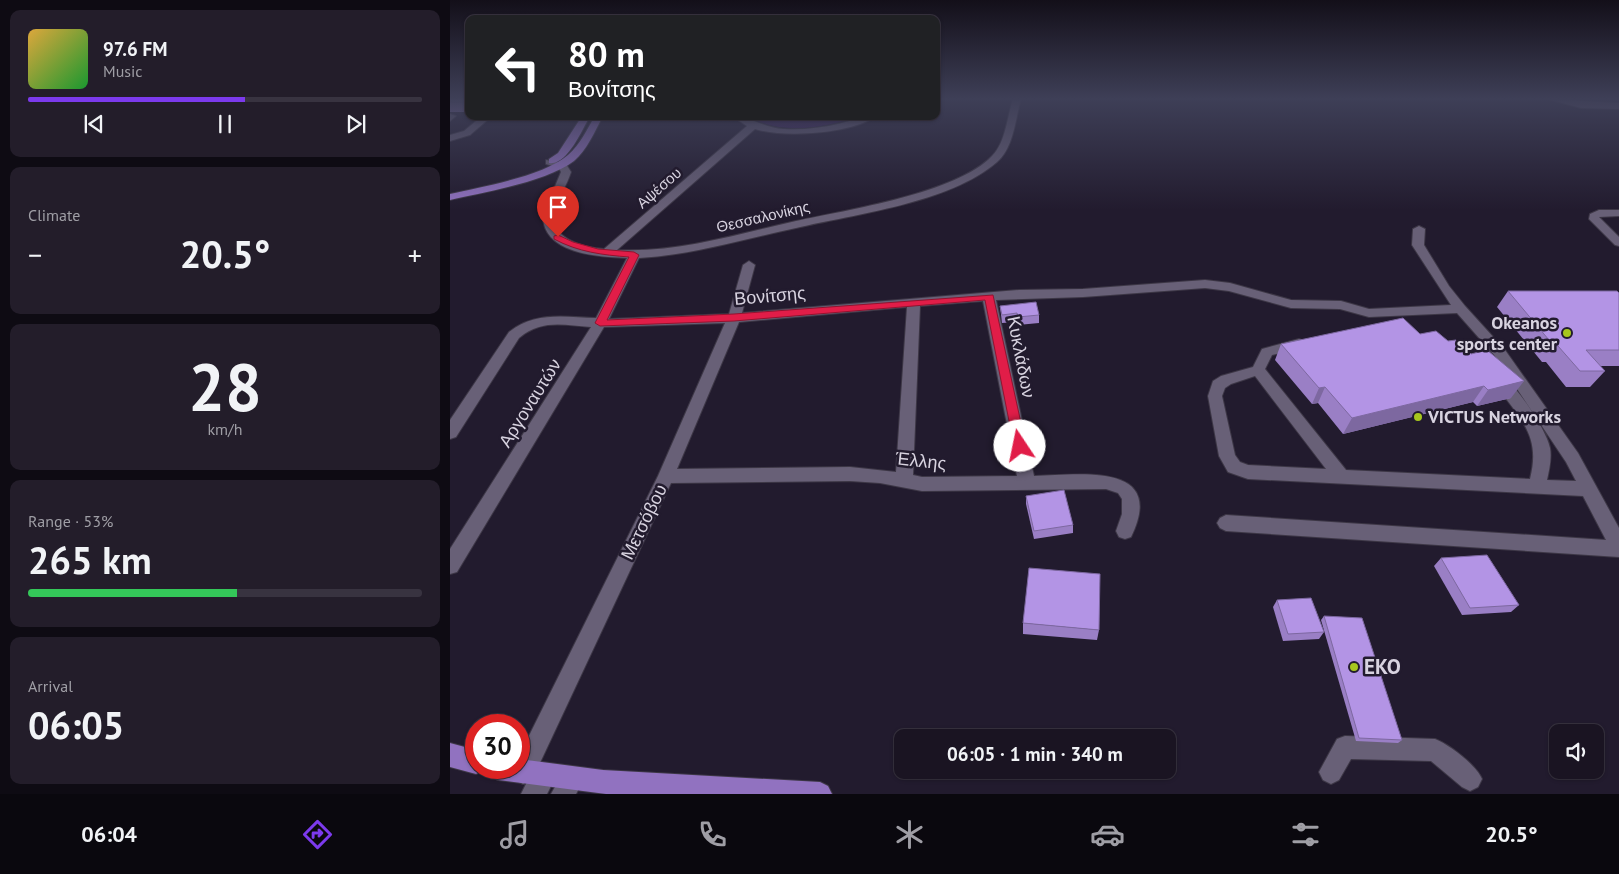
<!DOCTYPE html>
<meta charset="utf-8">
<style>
body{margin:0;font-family:"PT Sans",sans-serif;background:#231d2a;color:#f1f3f6;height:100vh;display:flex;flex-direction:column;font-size:19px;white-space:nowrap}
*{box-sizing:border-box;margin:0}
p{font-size:16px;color:#9f9ea5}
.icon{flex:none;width:28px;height:28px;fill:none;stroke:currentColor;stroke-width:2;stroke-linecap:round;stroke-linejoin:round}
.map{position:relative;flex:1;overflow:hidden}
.sheet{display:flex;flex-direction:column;gap:10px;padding:10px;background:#0e0b13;width:450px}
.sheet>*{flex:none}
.hud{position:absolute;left:15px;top:15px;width:475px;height:105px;border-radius:10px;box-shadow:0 1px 4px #0004,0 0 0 1px #383340;background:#202124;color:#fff;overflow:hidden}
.fabs{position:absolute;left:1099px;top:724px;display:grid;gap:10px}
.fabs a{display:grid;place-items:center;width:55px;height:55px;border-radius:10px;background:#1a1422;box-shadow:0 1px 4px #0004,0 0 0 1px #383340;font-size:25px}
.speed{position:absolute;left:15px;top:714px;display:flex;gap:10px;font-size:25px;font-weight:700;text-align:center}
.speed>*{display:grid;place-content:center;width:65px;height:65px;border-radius:50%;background:#1a1422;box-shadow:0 1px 4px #0004,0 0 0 1px #383340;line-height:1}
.speed .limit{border:8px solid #d22;background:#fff;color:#111}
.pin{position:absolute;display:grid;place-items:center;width:42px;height:42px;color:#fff;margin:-51px -21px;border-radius:50% 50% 50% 0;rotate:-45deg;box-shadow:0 0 5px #0007}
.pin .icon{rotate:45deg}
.me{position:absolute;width:55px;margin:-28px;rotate:349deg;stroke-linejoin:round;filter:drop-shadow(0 0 4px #0008)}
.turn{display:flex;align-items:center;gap:18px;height:105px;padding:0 20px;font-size:22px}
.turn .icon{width:65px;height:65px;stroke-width:2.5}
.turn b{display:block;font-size:35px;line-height:42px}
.big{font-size:38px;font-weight:700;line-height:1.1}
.sheet .card{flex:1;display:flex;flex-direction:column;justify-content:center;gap:8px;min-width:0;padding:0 18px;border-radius:10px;background:#231d2a}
.sheet .dial{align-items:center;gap:0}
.dial b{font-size:65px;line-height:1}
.song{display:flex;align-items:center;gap:15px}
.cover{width:60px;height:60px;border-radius:8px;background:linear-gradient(135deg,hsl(40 70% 55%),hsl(130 70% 35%))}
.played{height:5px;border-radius:2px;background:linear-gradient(90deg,#7c3aed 55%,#383340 55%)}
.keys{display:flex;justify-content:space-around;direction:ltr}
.heat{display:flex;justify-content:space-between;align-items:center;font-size:28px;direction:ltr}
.charge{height:8px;border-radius:4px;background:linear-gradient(90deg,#34c759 53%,#383340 0)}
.trip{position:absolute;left:444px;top:729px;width:282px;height:50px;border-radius:10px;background:#1a1422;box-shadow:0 1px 4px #0004,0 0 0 1px #383340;font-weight:700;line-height:50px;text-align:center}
.menu{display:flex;height:80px;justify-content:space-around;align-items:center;background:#0a080e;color:#9f9ea5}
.menu .icon{width:35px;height:35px}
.menu .active{color:#7c3aed}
.menu b{font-size:22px;color:#f1f3f6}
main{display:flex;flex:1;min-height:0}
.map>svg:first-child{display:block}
.green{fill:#381d59}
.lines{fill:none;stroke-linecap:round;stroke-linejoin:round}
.minor-casing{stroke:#3d3746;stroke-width:2}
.major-casing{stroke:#3d3746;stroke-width:2}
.minor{fill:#686077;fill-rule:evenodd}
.major{fill:#9172c0;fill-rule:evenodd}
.wall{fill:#9a7fc5}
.shaded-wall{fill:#7d68a0}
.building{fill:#b394e5;stroke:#7d68a0}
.route{fill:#e11d48;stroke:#92132f}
.poi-dot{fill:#a7c71e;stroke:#221b2e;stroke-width:2}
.labels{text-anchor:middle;stroke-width:5;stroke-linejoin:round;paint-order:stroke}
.far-street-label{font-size:15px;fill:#d8d3e0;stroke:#221b2e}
.street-label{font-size:18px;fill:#d8d3e0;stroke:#221b2e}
.poi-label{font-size:18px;font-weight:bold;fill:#d8d3e0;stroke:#221b2e;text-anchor:end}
.near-poi-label{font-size:21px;font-weight:bold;fill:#d8d3e0;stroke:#221b2e;text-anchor:start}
</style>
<main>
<section class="sheet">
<div class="card">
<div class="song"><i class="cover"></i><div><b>97.6 FM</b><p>Music</p></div></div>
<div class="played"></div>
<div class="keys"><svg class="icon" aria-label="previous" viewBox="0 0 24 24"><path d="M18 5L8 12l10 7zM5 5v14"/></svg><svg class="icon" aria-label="pause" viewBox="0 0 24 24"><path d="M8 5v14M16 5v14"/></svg><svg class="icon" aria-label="next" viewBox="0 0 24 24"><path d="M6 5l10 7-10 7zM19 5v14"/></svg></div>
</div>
<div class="card"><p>Climate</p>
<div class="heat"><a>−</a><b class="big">20.5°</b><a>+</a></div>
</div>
<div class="card dial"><b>28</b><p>km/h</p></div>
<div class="card"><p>Range · 53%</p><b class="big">265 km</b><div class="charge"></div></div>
<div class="card"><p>Arrival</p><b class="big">06:05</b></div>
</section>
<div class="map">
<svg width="1169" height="794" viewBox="0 0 1169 794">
<rect width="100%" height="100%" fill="#221b2e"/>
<path class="green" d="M298 116H410C376 128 330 136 298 116Z"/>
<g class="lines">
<g class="minor-casing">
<g id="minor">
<path d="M563 99H571C565 120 564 147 547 162 500 203 405 214 346 228 294 239 242 255 189 258L159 319 279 314 293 265 299 261 305 265 292 313 569 290 633 289 755 280 780 283 841 300 891 301 919 309 1001 305 962 245 963 229 969 226 975 229 974 245 999 286 1015 306 1055 350 1128 453 1169 528V557L776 531 770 528 767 523 770 518 776 515 1156 540 1133 496 798 479 778 472 769 456 758 396 763 381 771 376 803 367 812 349 849 339 854 341 856 344 854 347 822 355 815 369 896 470 1080 479C1089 444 1078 427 1057 400 1052 394 1046 389 1042 382L1044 378C1048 377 1051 377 1055 379 1069 389 1097 431 1100 448 1102 459 1099 470 1097 480L1126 481 1116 462 1045 356 1007 313 919 317 890 309 841 308 779 291 755 288 633 297 546 300 584 476C628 475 718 461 681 537L675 539 669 537 666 531 672 514V499L668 493 656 489 472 491 430 483 400 481 221 483 88 767 94 764 102 768 106 776 97 794H71L77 782 73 784 65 780 61 772 63 768H69V756L208 476 275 323 154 327 7 572 0 574V549L141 327C113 325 92 319 69 338L6 437 0 439V420L59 332C85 311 115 317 146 318L177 258C149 257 92 254 93 215L111 172 109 168 96 164V160L116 164 121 172C117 185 109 196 105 208 96 238 132 247 154 249L297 126 282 116C299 116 314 128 334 129 352 130 371 128 388 124 401 121 412 116 426 116 402 134 334 138 305 129L167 250C228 253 287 234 346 221 397 210 507 193 542 156 556 142 557 117 563 99ZM533 301 567 476 472 477 463 475 470 306ZM457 307 446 472 400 467 227 469 289 322ZM805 376 876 469 798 465 790 462 785 455 772 396 775 388 781 384Z"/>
<polygon points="1097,99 1169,103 1169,109 1131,108"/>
<polygon points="0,114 6,116 0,121"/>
<polygon points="32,116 42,116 20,135 0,141 0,135 14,131"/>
<polygon points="1149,210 1169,210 1169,216 1149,217 1169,237 1169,246 1165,245 1139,219 1140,214"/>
<path d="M895 736 985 739C1000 745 1026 765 1032 779L1028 787 1020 791 1012 787 981 761 901 759 889 780 881 784 873 780 869 772 887 739Z"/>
<polygon points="122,767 130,771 134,779 126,794 101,794 114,771"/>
</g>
</g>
<g class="major-casing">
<g id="major">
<path d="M132 116H140C132 130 117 166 99 163V159L108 153Z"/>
<path d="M145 116H153C145 131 137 150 124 161 96 182 35 192 0 200V194C32 187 94 176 118 155 130 145 137 129 145 116Z"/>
<polygon points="0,743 26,750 26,768 35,768 34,770 26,774 0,767"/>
<polygon points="69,759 153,770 370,782 378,786 382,794 156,794 48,780 40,776 37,768 69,768"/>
</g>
</g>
<use href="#minor" class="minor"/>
<use href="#major" class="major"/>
</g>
<g class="wall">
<rect x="0" y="99" width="19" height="13"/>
<polygon points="1058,291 1169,293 1169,366 1150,366 1155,371 1140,387 1116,387 1096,362 1092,362 1047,307"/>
<polygon points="550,306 589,315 589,323 568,325 567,322 552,323"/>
<polygon points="970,334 1061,398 1027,406 1023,402 893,434 868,403 862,404 825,360 831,344"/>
<polygon points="576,496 623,525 623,533 584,539 576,504"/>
<polygon points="991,558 1069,605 1061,612 1012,615 984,566"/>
<polygon points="827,600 874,632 869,639 833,641 823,607"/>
<polygon points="874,616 952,740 948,743 906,741 871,620"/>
<polygon points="573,623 649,630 647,640 573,634"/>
</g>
<g class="shaded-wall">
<polygon points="1074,381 1061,398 1027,406 1038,390"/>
<polygon points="1034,386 1023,402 893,434 902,418"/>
<polygon points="875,387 868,403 862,404 869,388"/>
</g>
<g class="building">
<rect x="0" y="99" width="19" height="3"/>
<polygon points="1058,291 1167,291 1169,293 1169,350 1136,350 1155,371 1130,371 1108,346 1104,346"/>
<polygon points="586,302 589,315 568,317 567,313 552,315 550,306"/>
<polygon points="953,318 970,334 986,331 998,341 1006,340 1021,354 1037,350 1074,381 1038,390 1034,386 902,418 875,387 869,388 831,344"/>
<polygon points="614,490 623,525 584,531 576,496"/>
<polygon points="1037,555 1069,605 1020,608 991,558"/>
<polygon points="579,568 650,574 649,630 573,623"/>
<polygon points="861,598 874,632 838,634 827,600"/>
<polygon points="874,616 912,618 952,740 909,738"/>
</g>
<linearGradient id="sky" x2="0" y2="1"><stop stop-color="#130f19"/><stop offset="0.47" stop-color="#3e3f57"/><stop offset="1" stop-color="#3e3f57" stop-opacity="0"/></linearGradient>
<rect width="1169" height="210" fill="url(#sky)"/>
<path class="route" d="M108 235 123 242 148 249 184 252 189 255 157 320 284 314 543 295 576 446 574 449H565L564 446 535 300 284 321 150 326 145 323 179 257C153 255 128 252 104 239V236Z"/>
<g class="poi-dot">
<circle cx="1117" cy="333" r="5"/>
<circle cx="968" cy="417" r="5"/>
<circle cx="904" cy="667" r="5"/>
</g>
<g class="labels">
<g class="far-street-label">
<text transform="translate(209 188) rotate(-41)" y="5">Αψέσου</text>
<text transform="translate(313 217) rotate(-13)" y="5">Θεσσαλονίκης</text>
</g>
<g class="street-label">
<text transform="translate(320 296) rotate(-5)" y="6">Βονίτσης</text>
<text transform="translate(571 357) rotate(79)" y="6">Κυκλάδων</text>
<text transform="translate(80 403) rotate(-58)" y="6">Αργοναυτών</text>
<text transform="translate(471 461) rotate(6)" y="6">Έλλης</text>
<text transform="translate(194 522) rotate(-64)" y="6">Μετσόβου</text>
</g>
<g class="poi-label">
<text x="1107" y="329">Okeanos<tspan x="1107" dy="21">sports center</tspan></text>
<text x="978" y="423" text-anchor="start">VICTUS Networks</text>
</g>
<g class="near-poi-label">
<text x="914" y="674">EKO</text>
</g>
</g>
</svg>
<div class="fabs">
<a><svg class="icon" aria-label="sound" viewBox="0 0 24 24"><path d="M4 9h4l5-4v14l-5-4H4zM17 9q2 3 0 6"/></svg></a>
</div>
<div class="speed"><div class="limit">30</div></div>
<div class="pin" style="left:108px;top:237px;background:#d93025"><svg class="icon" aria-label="arrive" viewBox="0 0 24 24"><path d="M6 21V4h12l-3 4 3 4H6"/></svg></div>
<svg class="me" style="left:570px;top:446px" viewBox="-20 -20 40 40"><circle r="19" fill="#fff"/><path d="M0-13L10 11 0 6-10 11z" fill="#e11d48"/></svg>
<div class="trip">06:05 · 1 min · 340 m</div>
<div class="hud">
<div class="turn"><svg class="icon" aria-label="left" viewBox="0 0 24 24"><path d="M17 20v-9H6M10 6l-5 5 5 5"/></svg><div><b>80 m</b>Βονίτσης</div></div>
</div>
</div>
</main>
<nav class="menu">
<b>06:04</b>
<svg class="icon active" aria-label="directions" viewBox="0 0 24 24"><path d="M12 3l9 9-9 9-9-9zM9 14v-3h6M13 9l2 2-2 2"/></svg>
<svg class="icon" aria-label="music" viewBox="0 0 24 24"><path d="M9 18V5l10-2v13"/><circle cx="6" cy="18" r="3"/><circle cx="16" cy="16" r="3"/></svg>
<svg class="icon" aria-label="phone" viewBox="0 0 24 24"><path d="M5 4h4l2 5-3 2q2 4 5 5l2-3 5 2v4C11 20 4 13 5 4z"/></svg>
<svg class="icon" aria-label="climate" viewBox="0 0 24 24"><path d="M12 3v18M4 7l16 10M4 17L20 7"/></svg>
<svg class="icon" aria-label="car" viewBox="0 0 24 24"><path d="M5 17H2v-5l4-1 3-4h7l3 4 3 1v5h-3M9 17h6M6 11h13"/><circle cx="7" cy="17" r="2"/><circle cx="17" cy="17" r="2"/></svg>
<svg class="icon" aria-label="filters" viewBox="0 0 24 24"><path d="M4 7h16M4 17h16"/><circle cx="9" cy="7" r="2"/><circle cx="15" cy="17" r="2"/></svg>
<b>20.5°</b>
</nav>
